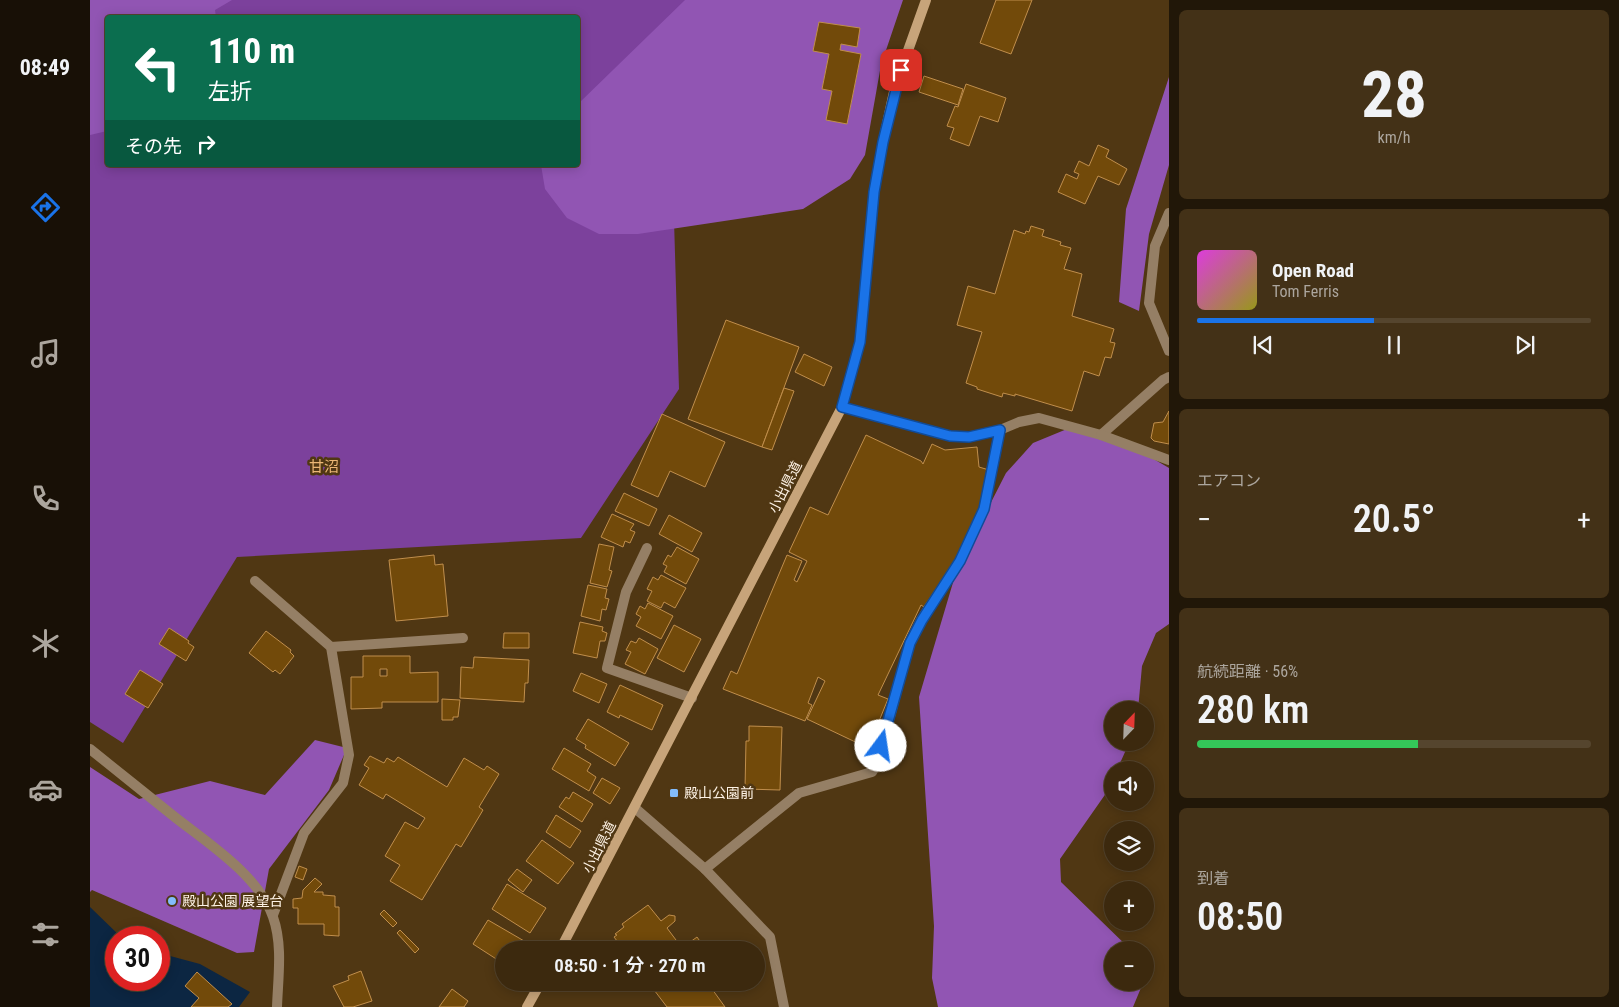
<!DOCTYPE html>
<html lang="ja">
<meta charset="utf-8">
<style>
body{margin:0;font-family:"Roboto Condensed","Noto Sans JP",sans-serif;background:#433117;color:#f1f3f6;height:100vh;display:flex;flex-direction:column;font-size:19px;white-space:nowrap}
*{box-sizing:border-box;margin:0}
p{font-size:16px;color:#aca69e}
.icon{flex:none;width:28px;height:28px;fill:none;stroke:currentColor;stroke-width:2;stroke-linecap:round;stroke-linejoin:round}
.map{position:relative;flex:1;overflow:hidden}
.panel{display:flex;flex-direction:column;gap:10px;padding:10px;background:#211708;width:450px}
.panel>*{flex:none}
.top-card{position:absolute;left:15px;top:15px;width:475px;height:152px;border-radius:5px;box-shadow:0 2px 12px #0003,0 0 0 1px #55452e;background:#0b6e4f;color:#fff;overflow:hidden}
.needle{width:32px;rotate:23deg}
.tools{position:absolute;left:1014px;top:701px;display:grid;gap:10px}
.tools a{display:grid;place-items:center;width:50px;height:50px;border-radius:50%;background:#3c290e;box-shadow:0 2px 12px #0003,0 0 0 1px #55452e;font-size:25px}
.speed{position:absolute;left:15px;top:926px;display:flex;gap:10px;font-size:25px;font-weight:700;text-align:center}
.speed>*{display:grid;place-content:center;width:65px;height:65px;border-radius:50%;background:#3c290e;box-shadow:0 2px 12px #0003,0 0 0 1px #55452e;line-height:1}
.speed .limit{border:8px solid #d22;background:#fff;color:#111}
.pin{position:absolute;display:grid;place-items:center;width:42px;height:42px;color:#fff;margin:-21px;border-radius:10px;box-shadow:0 2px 8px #0006}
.me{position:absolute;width:55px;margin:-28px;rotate:14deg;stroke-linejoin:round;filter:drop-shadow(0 0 4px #0008)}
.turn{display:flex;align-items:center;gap:18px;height:105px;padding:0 20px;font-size:22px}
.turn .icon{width:65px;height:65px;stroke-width:2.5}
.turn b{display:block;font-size:35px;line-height:42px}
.then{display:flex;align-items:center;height:48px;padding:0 20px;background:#0003;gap:10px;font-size:19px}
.big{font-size:38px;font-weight:600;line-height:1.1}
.panel .widget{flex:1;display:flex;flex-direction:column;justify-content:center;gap:8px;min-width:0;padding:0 18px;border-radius:8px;background:#433117}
.panel .dial{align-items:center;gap:0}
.dial b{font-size:65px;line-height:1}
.song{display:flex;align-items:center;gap:15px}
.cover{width:60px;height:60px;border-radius:8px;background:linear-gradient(135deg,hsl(300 70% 55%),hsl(60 70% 35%))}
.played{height:5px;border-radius:2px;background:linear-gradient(90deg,#1a73e8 45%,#55452e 45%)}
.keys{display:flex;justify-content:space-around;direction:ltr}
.heat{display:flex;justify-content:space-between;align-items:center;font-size:28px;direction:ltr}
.charge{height:8px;border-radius:4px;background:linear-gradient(90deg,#34c759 56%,#55452e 0)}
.trip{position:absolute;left:405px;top:941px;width:270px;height:50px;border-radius:25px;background:#3c290e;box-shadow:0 2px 12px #0003,0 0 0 1px #55452e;font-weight:600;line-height:50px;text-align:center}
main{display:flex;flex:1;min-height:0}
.tabs{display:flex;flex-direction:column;width:90px;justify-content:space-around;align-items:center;background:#181006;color:#aca69e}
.tabs .icon{width:35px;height:35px}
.tabs .current{color:#1a73e8}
.tabs b{font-size:22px;color:#f1f3f6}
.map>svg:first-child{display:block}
.green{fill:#7c419c;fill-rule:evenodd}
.forest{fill:#9155b3}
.water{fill:#0c2642}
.building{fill:#724a0a;stroke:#c08e4c;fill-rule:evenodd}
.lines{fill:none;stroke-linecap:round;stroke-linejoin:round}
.service{stroke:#957f65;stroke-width:10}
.minor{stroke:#957f65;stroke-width:10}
.tertiary{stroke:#957f65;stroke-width:10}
.secondary{stroke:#c7a47a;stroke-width:10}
.route-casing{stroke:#114b97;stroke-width:12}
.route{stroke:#1a73e8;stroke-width:9}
.poi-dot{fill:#83bcfb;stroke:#503713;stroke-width:2}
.labels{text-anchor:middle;stroke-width:5;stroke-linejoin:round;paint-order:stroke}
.street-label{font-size:14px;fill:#fdf2e5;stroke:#503713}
.poi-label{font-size:14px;fill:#fdf2e5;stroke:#503713;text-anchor:start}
.neighbourhood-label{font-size:15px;fill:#ebb775;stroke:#503713}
</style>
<main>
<nav class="tabs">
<b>08:49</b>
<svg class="icon current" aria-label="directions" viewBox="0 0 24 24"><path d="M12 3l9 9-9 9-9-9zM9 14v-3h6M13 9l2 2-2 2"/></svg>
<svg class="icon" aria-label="music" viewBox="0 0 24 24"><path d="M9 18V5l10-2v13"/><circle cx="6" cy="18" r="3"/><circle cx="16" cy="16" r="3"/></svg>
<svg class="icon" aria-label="phone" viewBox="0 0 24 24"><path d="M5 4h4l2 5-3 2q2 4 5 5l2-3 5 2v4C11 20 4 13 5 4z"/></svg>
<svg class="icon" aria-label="climate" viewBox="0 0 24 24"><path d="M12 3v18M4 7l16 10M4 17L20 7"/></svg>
<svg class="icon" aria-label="car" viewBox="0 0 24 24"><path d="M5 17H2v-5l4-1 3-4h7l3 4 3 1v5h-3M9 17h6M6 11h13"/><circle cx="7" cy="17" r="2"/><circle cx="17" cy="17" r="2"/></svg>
<svg class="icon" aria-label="filters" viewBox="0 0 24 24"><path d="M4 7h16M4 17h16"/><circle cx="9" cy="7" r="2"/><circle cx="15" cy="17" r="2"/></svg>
</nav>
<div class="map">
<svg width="1079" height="1007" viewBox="0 0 1079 1007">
<rect width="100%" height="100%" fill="#503713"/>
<path class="green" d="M0 0H633L582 152 589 389 491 538 147 557 33 743 0 722ZM18 18H488V165H18Z"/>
<g class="forest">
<polygon points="0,0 142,0 125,10 126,17 18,18 17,131 0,135"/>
<polygon points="595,0 813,0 791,65 775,155 760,179 713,209 548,234 509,234 477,218 455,189 451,165 488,165 488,104"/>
<polygon points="1079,77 1079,165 1059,234 1049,311 1029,302 1036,209"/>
<polygon points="977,429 1038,444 1079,468 1079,624 1066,633 1052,666 1048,710 1022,710 1022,742 1039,743 1027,770 1022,770 1022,781 1019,789 970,859 971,882 1041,950 1022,950 1022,982 1053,983 1043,1007 848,1007 842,978 844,926 829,697 867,569 916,473 943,443"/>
<polygon points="225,740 257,748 239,790 179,869 164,952 147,953 2,890 0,892 0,767 49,799 120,781 175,795"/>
</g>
<polygon class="water" points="0,907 31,937 26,938 26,980 69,980 69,953 110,964 160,992 149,1007 0,1007"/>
<g class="building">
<polygon points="906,0 942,0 921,54 890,43"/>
<polygon points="729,22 770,28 767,47 751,44 750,50 771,54 757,124 736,120 742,91 732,89 739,54 723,51"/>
<polygon points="834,76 873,89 868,105 829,92"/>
<polygon points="876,84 916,98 908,122 890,116 879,146 860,139 864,128 857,126 865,106 868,107"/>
<polygon points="1008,145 1019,150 1016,157 1037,169 1029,185 1008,176 995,204 968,192 976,174 987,179 989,174 984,172 989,161 999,166"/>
<polygon points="941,226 954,230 952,236 971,242 970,245 981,248 974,269 992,274 982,316 1024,329 1020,342 1025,343 1021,358 1015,357 1009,376 994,371 982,411 925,394 925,396 913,393 912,397 887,389 887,387 876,383 892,332 867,325 878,286 905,294 924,230 935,234 936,231 939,232"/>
<polygon points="636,320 709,347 672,447 598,419"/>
<polygon points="714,354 742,367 734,386 705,372"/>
<polygon points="694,388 704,391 682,450 672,447"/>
<polygon points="1079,411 1079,444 1064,441 1061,438 1064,423 1073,422"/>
<polygon points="572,414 635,442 615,487 580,471 568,497 541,485"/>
<polygon points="776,435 831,461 833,464 842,444 855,450 887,447 889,467 899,470 896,496 865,562 834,607 831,605 788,695 798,699 778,748 717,719 735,681 728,677 718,703 722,705 715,721 633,689 641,671 647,674 697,555 712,561 704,580 707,582 717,561 699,552 720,507 738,515"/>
<polygon points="534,493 567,509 559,526 525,511"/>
<polygon points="522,514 544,524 540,530 545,532 540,543 535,541 533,547 511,537"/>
<polygon points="579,515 612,533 602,552 569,534"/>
<polygon points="509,544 524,547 519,570 522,571 517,587 500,583"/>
<polygon points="587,547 609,559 596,584 574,572 577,566 573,564 578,555 581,557"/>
<polygon points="344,555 345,565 353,564 358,616 306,621 299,560"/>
<polygon points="571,575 596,588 585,608 574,602 571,608 557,601 562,591 557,589 563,577 568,580"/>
<polygon points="498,585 517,589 515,598 519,599 516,610 512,609 510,621 491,616"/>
<polygon points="558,603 583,616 571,639 546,626 551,617 546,614 550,606 555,609"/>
<polygon points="490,622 513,627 512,631 517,633 515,641 510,641 507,658 483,653"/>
<polygon points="584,625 611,639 594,672 567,658"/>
<polygon points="79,628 99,641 98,643 104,647 96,661 69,644"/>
<polygon points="176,631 201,650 200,652 204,656 190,674 185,670 183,672 159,653"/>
<polygon points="414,633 439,633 439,648 413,648"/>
<polygon points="549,638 568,649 555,674 535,664 541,652 536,650 541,641 546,643"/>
<path d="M273 656H320V673L348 672V702H292V708L261 709V677H273ZM290 669H297V676H290Z"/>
<polygon points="384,657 439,660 438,683 435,683 434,702 370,698 371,667 383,668"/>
<polygon points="50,670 73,684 58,708 35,694"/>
<polygon points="491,673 517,684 509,703 483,691"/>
<polygon points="530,685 573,705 562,730 530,715 529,718 517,712"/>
<polygon points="352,699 370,700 368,717 363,717 363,720 352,720"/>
<polygon points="498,719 539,743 525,766 495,748 496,745 486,739"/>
<polygon points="659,726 692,727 690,790 655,789 656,741 659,741"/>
<polygon points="474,748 501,764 497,771 506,777 499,791 462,769"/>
<polygon points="280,756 294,763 297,758 304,762 308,757 357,787 374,758 394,770 397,766 409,774 389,807 393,810 371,847 366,844 332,900 300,881 310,865 295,856 315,822 328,829 335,818 296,794 293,799 269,785 279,768 274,765"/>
<polygon points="512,778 530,788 520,804 503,793"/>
<polygon points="483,792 503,804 492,822 469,807 476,797 479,799"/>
<polygon points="466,815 491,831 480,848 456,832"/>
<polygon points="452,840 484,863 468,884 436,861"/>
<polygon points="209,866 217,869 213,880 205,877"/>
<polygon points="427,869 442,880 433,892 418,880"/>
<polygon points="225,878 232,884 224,892 233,892 233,895 245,896 245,907 249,907 249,936 234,935 234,924 208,924 208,908 203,908 203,899 212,898 213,890"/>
<polygon points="417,884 456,908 440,933 402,909"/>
<polygon points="558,905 571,921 579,915 585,916 585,921 577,928 592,948 607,937 616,950 534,950 524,937 527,935 525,934 534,927 532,924"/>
<polygon points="294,910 307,923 303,927 290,914"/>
<polygon points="398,920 441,945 438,950 414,950 414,964 383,944"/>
<polygon points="310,930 329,949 325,953 307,933"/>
<polygon points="271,971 282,1001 263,1007 254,1007 243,986 259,980 258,976"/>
<polygon points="107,972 142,1004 138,1007 101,1007 109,998 95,986"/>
<polygon points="558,982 617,982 635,1007 577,1007"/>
<polygon points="362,989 378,1001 374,1007 349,1007"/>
</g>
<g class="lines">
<g class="service">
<polyline points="165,581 241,647 259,755 253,783 214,833 183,915"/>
<polyline points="241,647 373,638"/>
</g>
<g class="minor">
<polyline points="1079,213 1065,246 1059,303 1079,351"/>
<polyline points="752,407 860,436 879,437 910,430 929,422 949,418 1011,435 1073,380 1079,377"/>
<polyline points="1011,435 1079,460"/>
<polyline points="557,548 536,592 517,668 602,698"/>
<polyline points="545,808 615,869 680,937 694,1007"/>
<polyline points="615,869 709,793 782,772 787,764 820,643 831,620 870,561 894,509 910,430"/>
</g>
<path class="tertiary" d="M0 749C29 772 57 795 86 818 118 843 169 876 183 917 193 945 188 978 187 1007"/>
<g class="secondary">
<polyline points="470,950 752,407 770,342 784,192 793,142 805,87 836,0"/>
<polyline points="437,1007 451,982"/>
</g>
</g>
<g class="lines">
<g class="route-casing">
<polyline id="route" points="791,746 820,643 832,620 870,561 894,509 910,430 879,437 860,436 752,407 770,342 784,192 793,142 811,70"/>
</g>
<use href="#route" class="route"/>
</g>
<g class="poi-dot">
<rect x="579" y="788" width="10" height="10" rx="2.5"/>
<circle cx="82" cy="901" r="5"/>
</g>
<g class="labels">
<g class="street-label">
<text transform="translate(695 487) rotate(-63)" y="5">小出県道</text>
<text transform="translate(509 847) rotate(-63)" y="5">小出県道</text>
</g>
<g class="poi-label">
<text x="594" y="798">殿山公園前</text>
<text x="92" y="906">殿山公園 展望台</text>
</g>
<g class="neighbourhood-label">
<text x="234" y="472">甘沼</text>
</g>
</g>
</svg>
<div class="tools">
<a><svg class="needle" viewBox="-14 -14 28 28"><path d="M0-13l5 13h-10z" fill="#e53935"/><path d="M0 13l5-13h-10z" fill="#aca69e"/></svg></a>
<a><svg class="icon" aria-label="sound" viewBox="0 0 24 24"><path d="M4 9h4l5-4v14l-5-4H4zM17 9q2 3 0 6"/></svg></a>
<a><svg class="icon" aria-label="layers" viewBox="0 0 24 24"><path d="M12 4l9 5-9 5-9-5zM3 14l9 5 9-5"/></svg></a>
<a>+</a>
<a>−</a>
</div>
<div class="speed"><div class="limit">30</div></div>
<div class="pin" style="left:811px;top:70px;background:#d93025"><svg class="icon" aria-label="arrive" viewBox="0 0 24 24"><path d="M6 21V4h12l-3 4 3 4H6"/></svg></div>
<svg class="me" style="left:791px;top:746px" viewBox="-20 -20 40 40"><circle r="19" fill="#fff"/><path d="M0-13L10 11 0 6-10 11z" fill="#1a73e8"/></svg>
<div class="trip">08:50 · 1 分 · 270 m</div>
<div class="top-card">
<div class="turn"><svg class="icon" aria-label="left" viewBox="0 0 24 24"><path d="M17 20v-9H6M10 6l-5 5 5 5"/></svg><div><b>110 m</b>左折</div></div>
<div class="then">その先<svg class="icon" aria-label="right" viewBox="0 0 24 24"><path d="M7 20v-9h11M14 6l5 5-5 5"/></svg></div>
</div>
</div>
<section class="panel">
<div class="widget dial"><b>28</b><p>km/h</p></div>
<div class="widget">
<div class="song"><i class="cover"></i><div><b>Open Road</b><p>Tom Ferris</p></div></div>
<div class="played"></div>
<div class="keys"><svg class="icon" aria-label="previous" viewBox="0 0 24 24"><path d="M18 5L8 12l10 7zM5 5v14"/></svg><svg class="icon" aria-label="pause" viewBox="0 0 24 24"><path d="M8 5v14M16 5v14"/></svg><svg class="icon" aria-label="next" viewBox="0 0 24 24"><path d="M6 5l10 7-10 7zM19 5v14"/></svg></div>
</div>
<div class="widget"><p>エアコン</p>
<div class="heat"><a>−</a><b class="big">20.5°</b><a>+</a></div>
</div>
<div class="widget"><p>航続距離 · 56%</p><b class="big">280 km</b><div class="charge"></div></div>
<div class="widget"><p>到着</p><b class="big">08:50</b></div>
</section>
</main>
